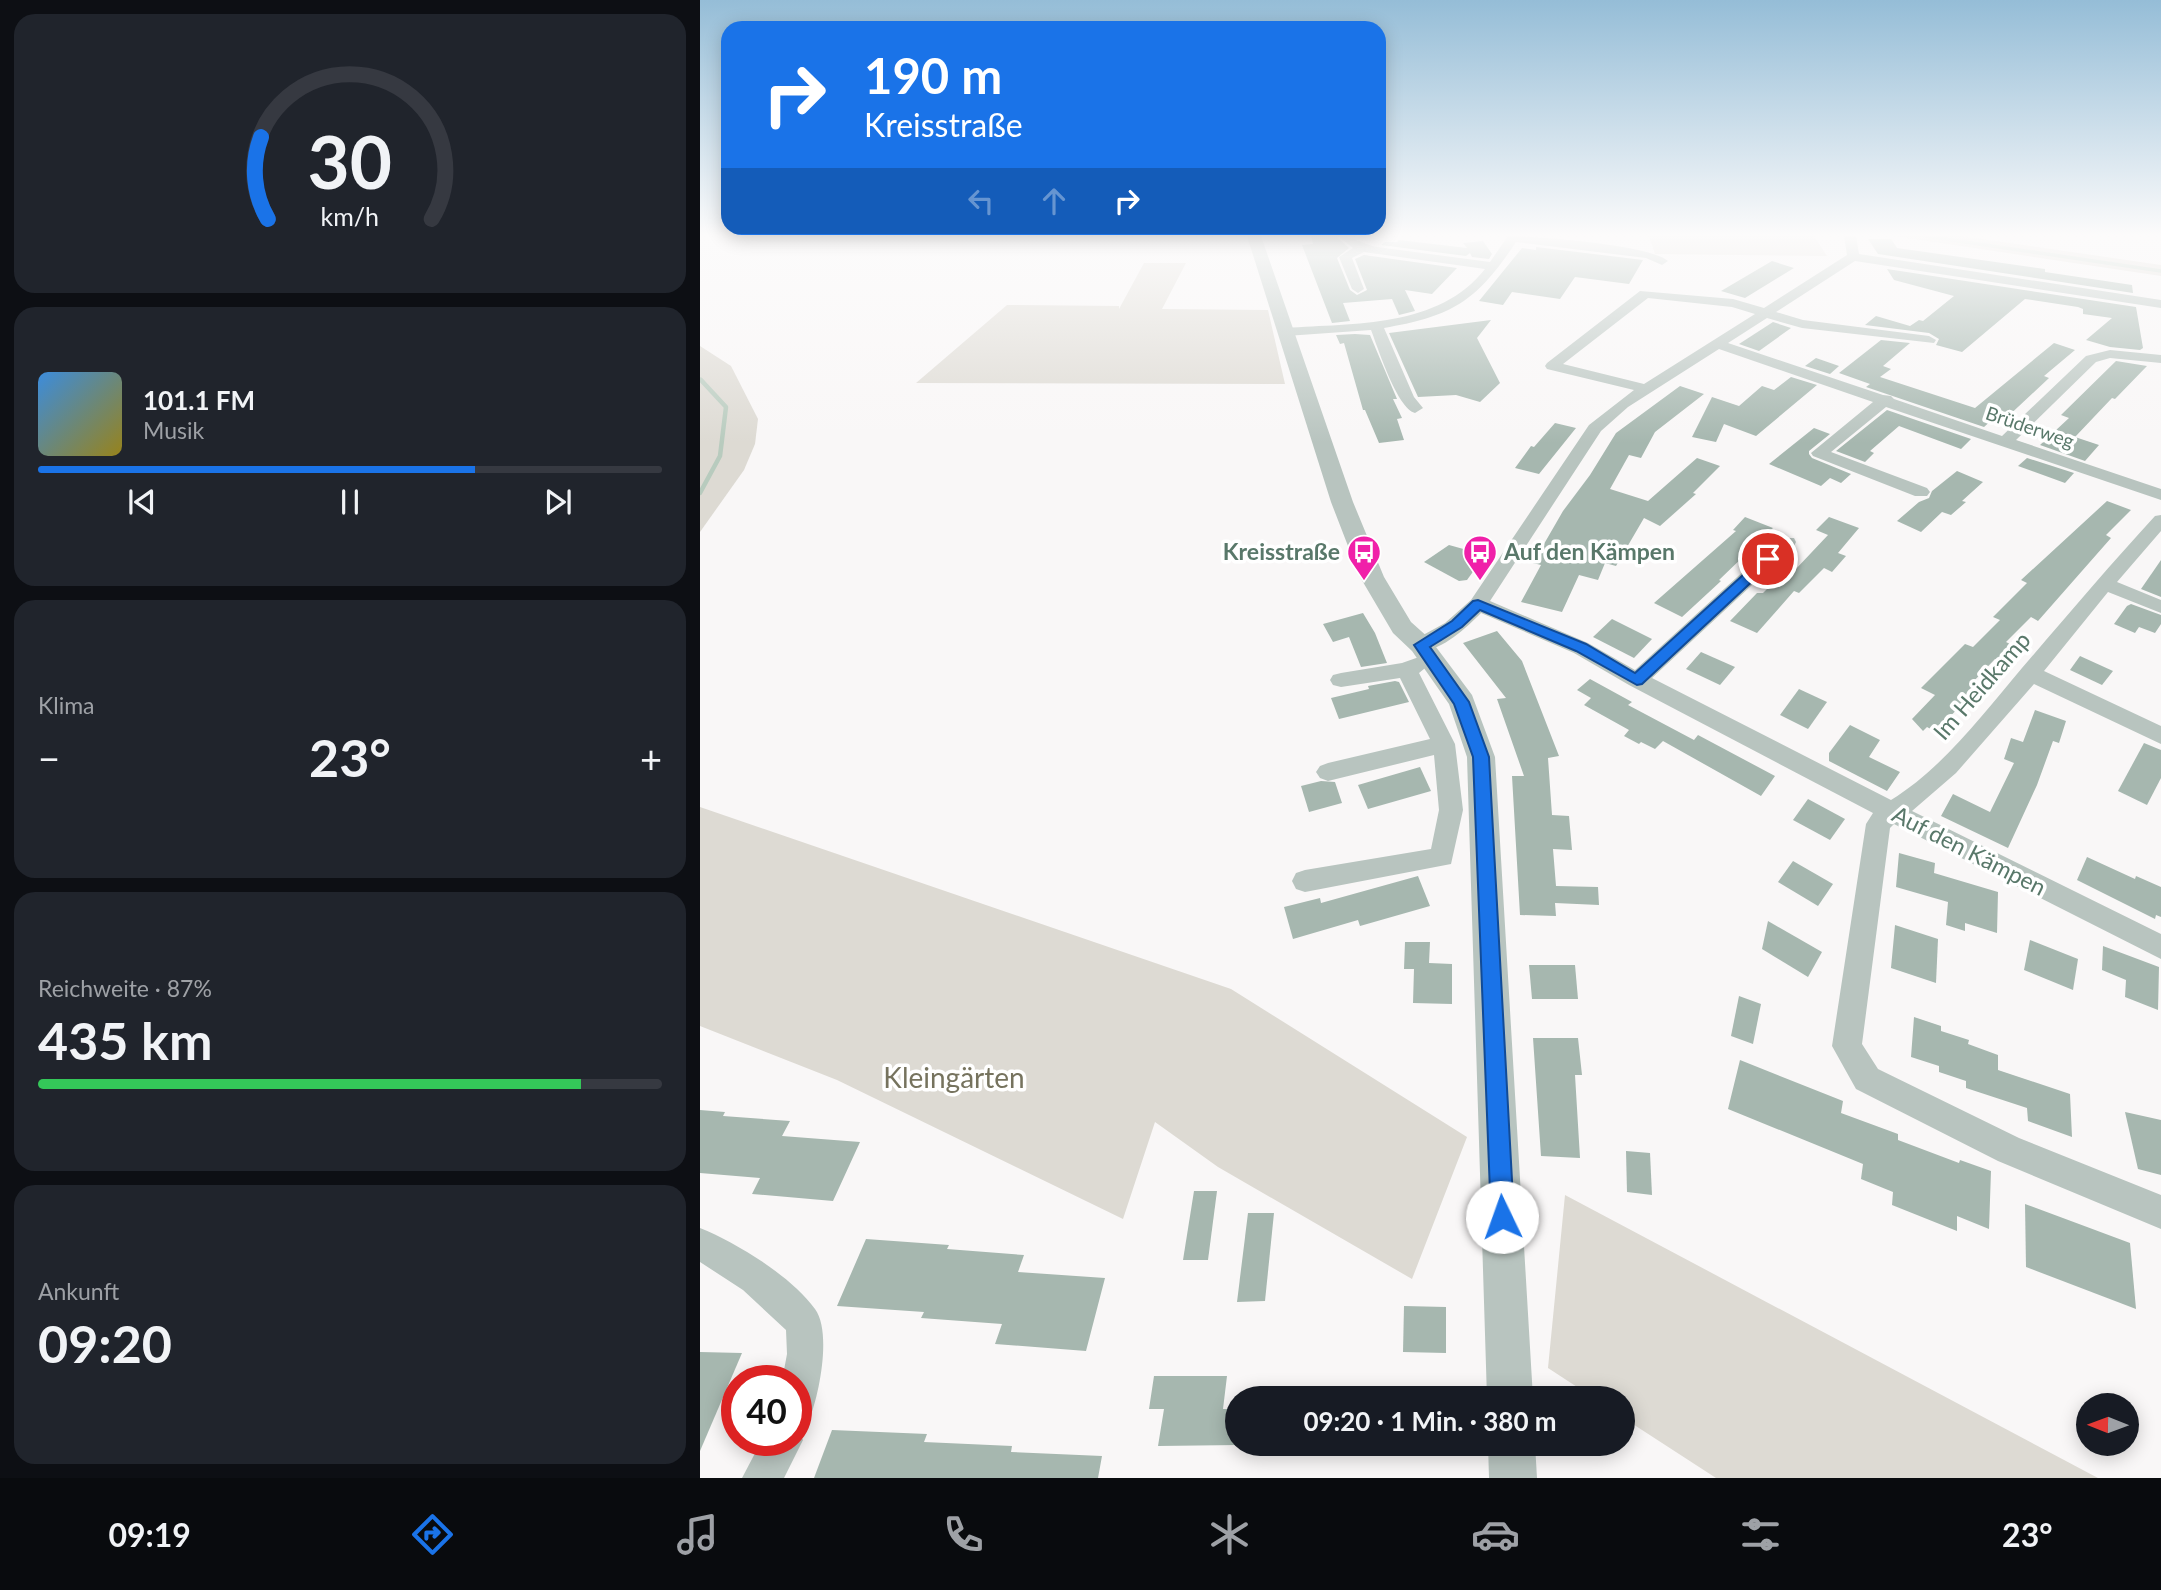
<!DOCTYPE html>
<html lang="de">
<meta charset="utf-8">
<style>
body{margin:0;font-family:Lato,sans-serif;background:#20242c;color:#f1f3f6;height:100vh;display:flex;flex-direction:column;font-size:26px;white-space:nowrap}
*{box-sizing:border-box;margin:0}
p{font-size:23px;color:#9ea1a6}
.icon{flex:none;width:38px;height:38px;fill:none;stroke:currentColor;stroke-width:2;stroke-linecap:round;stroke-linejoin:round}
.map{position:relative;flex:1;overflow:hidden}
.panel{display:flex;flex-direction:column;gap:14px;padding:14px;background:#0d0f14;width:700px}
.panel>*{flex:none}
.guide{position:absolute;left:21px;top:21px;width:665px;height:214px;border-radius:21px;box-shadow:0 4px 18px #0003;background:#1a73e8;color:#fff;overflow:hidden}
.needle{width:46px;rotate:271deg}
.fabs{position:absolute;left:1376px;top:1393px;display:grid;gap:14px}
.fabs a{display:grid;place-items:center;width:63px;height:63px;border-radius:50%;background:#171b24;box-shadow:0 4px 18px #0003;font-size:35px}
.speed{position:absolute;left:21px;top:1365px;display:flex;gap:14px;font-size:35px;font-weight:700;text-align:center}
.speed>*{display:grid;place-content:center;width:91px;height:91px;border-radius:50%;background:#171b24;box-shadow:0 4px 18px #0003;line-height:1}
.speed .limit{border:10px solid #d22;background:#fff;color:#111}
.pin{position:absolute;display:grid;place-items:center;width:60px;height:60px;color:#fff;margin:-30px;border:4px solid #fff;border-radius:50%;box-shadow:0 2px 7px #0007}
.me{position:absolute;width:77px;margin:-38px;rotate:357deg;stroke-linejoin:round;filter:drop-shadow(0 0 5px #0008)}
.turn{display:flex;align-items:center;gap:24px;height:147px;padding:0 28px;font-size:32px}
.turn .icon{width:91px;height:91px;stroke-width:2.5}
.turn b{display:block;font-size:49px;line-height:60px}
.lanes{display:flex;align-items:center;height:66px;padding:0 28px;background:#0003;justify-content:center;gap:35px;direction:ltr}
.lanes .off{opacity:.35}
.big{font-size:52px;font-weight:700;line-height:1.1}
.panel .widget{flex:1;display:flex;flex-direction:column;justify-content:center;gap:10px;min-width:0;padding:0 24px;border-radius:21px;background:#20242c}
.panel .dial{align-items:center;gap:0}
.dial svg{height:182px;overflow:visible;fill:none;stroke:#363941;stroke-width:7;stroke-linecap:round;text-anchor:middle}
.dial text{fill:#f1f3f6;stroke:none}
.song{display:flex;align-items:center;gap:21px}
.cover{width:84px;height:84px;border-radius:10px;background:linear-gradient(135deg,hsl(210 70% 55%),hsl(50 70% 35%))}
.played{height:7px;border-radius:4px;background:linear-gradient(90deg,#1a73e8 70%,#363941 70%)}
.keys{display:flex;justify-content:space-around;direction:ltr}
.heat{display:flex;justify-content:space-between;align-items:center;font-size:38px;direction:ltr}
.charge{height:10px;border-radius:5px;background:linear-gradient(90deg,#34c759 87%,#363941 0)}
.trip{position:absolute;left:525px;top:1386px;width:410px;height:70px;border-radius:35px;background:#171b24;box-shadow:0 4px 18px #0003;font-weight:700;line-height:70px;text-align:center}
.tabs{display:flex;height:112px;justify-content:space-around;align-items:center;background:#090b0e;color:#9ea1a6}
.tabs .icon{width:49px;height:49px}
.tabs .on{color:#1a73e8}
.tabs b{font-size:32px;color:#f1f3f6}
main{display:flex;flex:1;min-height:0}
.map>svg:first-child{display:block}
.green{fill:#dddad3}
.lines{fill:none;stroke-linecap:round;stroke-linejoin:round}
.stream-far1{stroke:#b8cbbe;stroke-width:3.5}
.stream{stroke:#b8cbbe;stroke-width:4.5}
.building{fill:#a6b7af}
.minor{fill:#b8c4bf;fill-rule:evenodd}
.tertiary{fill:#b8c4bf;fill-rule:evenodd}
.route{fill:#1a73e8;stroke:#114b97;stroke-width:2}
.labels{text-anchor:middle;stroke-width:7;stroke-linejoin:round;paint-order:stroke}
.far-street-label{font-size:19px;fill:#59786a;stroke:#fff}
.poi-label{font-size:23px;font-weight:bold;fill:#59786a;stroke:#fff;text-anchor:end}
.street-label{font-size:23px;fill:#59786a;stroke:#fff}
.near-park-label{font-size:28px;fill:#76735e;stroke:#fff}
</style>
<main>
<section class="panel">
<div class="widget dial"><svg viewBox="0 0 100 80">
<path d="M14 69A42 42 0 1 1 86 69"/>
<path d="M14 69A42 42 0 0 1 11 33" stroke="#1a73e8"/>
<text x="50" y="56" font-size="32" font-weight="700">30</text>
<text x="50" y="72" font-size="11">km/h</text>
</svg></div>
<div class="widget">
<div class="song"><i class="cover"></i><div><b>101.1 FM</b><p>Musik</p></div></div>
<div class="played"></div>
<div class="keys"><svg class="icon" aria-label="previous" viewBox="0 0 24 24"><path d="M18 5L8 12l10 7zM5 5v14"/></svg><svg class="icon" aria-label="pause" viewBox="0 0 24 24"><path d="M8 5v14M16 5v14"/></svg><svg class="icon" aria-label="next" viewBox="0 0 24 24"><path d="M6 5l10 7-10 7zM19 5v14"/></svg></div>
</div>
<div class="widget"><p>Klima</p>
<div class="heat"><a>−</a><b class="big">23°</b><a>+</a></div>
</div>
<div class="widget"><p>Reichweite · 87%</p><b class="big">435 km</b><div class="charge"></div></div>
<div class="widget"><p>Ankunft</p><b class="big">09:20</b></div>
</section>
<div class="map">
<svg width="1461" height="1478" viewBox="0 0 1461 1478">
<rect width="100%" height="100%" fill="#f9f7f7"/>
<g class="green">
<polygon points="949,236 1114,236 1127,256 955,254"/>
<polygon points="1194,236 1262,236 1461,265 1461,276"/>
<polygon points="444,263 486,263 462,309 568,310 585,384 216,383 307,305 419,306 419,309"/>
<polygon points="0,346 31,366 58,419 55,444 44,470 0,532"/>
<polygon points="0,807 531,989 767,1137 712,1279 518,1167 455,1122 423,1219 137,1080 0,1026"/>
<polygon points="865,1195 1398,1478 1016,1478 922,1417 922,1398 894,1398 848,1368"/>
</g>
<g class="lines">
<g class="stream-far1">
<polyline points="1225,236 1461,271"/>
<polyline points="0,379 3,382"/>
</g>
<polyline class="stream" points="0,493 20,456 26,407 1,380"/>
</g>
<g class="building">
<polygon points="611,236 636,236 649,248 637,258 650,290 657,295 667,290 655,259 664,255 757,268 732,294 705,290 715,311 699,315 692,299 643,303 650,321 632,323 602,245 613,244"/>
<polygon points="1168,239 1191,239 1197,248 1345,269 1345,272 1432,285 1433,293 1178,254"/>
<polygon points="699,240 767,248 763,243 783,241 792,254 789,259 772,257 770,253 766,256 681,245 685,242 697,242"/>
<polygon points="836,247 943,260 929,284 875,277 860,299 812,292 803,305 779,301 822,248 836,250"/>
<polygon points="1072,261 1094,268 1045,298 1021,291"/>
<polygon points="1187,269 1436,307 1443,348 1440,350 1410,347 1386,340 1412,318 1383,314 1383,309 1378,307 1325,299 1262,352 1236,345 1239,339 1229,333 1165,325 1176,316 1210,326 1219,320 1223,321 1254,296 1194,280"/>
<polygon points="791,320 777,338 800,383 780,402 756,395 718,397 689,333"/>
<polygon points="1073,322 1091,328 1059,351 1039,344"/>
<polygon points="655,334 670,335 697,399 693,399 702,418 697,419 704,440 679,443 665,410 663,410 644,343 640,344 636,335"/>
<polygon points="1181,340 1210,343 1183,366 1191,369 1180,377 1275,408 1354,343 1375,350 1344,376 1349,378 1303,421 1294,418 1284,427 1166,387 1170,384 1139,373"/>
<polygon points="1116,358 1139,366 1130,374 1105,366"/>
<polygon points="1416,361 1447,366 1415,399 1412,398 1375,437 1399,445 1385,461 1340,445 1369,418 1361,415"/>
<polygon points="1091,377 1117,385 1056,436 1024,424 1016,442 992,437 1012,397 1039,406 1062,386 1074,390"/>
<polygon points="980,386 1004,394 955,432 941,458 929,455 910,489 948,501 997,458 1020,466 993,493 996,494 960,526 944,518 916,566 905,563 898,580 879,575 862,612 821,602 841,565 833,563 863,511 890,475 916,433"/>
<polygon points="1187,410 1271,439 1261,449 1199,426 1170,451 1174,453 1165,462 1136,451"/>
<polygon points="855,423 876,428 839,474 815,468 831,446 834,447"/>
<polygon points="1114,428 1130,434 1109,451 1109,454 1112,458 1151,474 1141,483 1130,478 1121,486 1069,464"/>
<polygon points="1327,458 1374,473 1365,483 1318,466"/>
<polygon points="1257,471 1283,482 1262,501 1266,502 1251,515 1242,512 1221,532 1197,521 1219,502 1229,498 1232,491"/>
<polygon points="1407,501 1431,510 1406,535 1411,538 1338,621 1331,617 1306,642 1316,647 1302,662 1295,659 1272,683 1279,687 1261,708 1259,707 1236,732 1227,727 1223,731 1212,719 1235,695 1221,688 1265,644 1273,647 1300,620 1293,617 1327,583 1321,580"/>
<polygon points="1045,517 1073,528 1019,580 1021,581 982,617 954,603 1036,531 1033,530"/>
<polygon points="1129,517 1159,528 1138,553 1146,556 1132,572 1124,568 1099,593 1094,591 1057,633 1030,621 1057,593 1063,593 1088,568 1094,571 1128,535 1116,530"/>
<polygon points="749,545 785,555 767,580 759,581 724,562"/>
<polygon points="1461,560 1461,597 1441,589"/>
<polygon points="1431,604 1461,615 1461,624 1455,633 1439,627 1435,633 1414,624 1427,606"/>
<polygon points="663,613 675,633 687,663 661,667 649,637 633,642 623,624"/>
<polygon points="912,619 952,639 934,658 893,637"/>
<polygon points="797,631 822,661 859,756 848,758 852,815 869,816 872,850 853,849 856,886 898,887 899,905 855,903 856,916 820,915 812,776 824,776 797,699 806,698 763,643"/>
<polygon points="1001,652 1035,667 1020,685 986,669"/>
<polygon points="1380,656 1413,671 1402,685 1370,670"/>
<polygon points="890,679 932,702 928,705 994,740 998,735 1075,776 1061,796 963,741 955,749 941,742 939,744 924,736 929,730 884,705 891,698 877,690"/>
<polygon points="695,681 699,682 709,702 639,719 631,698 669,689 668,686"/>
<polygon points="1099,689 1127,702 1108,729 1080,715"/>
<polygon points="1335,710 1366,721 1359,743 1353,741 1337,785 1308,848 1241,816 1253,794 1290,812 1314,763 1304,759 1311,738 1323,742"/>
<polygon points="1150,725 1180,740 1169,757 1200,772 1187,791 1129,761 1129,753"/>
<polygon points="1444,743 1461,750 1461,778 1447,805 1418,791"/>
<polygon points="720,767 731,791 668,809 658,785"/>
<polygon points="621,781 635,782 642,803 609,812 601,786"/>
<polygon points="1108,799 1145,819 1130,840 1093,820"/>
<polygon points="1199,853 1235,863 1234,873 1298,892 1297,933 1265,923 1265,931 1246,925 1248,902 1196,887"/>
<polygon points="1387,857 1435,879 1436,876 1461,887 1461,917 1456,915 1455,919 1377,880"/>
<polygon points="1093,861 1133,884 1118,906 1078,882"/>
<polygon points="718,876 730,906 660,926 658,920 593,939 584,907 620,898 621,903"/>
<polygon points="1068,921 1122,952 1108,977 1062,949"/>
<polygon points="1195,925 1238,939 1236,983 1191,968"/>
<polygon points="1330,940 1378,959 1373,990 1324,970"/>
<polygon points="705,942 730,942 729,963 752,964 752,1004 713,1003 714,969 704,969"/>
<polygon points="1403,946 1459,967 1458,1010 1425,997 1426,980 1402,970"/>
<polygon points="829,965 875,965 878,999 832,999"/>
<polygon points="1039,996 1061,1004 1053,1044 1031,1036"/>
<polygon points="1214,1017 1241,1026 1241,1031 1269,1040 1268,1044 1298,1055 1298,1070 1370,1094 1372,1137 1328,1121 1327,1108 1266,1088 1266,1081 1239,1072 1239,1066 1211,1057"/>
<polygon points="833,1038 878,1038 882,1075 875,1075 880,1158 841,1156"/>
<polygon points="1040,1060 1143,1101 1141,1113 1198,1134 1198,1140 1259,1163 1260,1160 1291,1171 1289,1229 1257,1216 1257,1231 1192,1205 1193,1192 1161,1179 1163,1164 1028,1109"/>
<polygon points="0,1110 25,1112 23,1116 90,1121 82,1136 160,1142 133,1201 52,1194 60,1178 0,1173"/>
<polygon points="1425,1112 1461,1120 1461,1175 1438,1169"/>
<polygon points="926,1151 950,1153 952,1195 927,1192"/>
<polygon points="494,1191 517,1191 508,1260 483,1260"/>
<polygon points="1325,1204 1430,1243 1436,1309 1326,1267"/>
<polygon points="548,1213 574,1213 565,1301 537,1302"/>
<polygon points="166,1239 249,1245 247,1249 324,1255 318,1272 405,1278 386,1351 295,1344 302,1324 221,1318 224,1312 137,1306"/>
<polygon points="704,1306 746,1307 746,1353 703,1352"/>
<polygon points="0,1352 42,1353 0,1451"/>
<polygon points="454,1376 527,1376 523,1409 537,1409 537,1445 458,1446 464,1409 449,1409"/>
<polygon points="132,1430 227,1434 224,1442 312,1446 311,1452 402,1456 398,1478 114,1478"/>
</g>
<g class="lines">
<g class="minor">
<path d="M638 236C653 236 662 244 677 247L790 262 808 236C836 236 950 245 968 261L962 265 946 258 816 242C777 301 753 316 684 328L714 397 723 408 715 413C697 408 678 348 671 330L586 336 579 332 586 328C654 323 739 328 785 269L664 252 652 258 664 289 658 293 652 289 639 257 653 248Z"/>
<path d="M1144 236H1156L1159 254 1461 300V308L1155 261 1076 312 1103 320 1229 336 1236 340 1234 343 1102 328 1067 318 1028 343 1183 395 1191 396 1194 399 1302 436 1386 356 1410 350 1461 355V363L1410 358 1396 362 1316 440 1461 489V500L1186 407 1131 452 1227 488 1230 492 1227 496H1215L1113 456 1111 453 1173 402 1019 349 928 407 901 431 790 601 888 643 935 670 1080 538H1094L1096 542 1094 546 952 678 1191 800C1243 768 1283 714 1322 668 1367 616 1408 567 1455 516L1461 515V531L1417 582 1461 600V613L1408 592 1344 671 1461 726V744L1334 684 1256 773 1212 811 1461 934V959L1194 824 1190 828 1162 1044 1178 1069 1319 1138 1461 1195V1229L1298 1161 1156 1089 1132 1046 1166 824 1173 813 929 685 874 653 781 613C766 628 737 656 714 650L711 645 714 640 745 623 771 600 889 425 934 390 847 369 845 366 847 363 940 291 1033 299 1064 308 1147 255ZM948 298 1032 307 1055 314 944 384 863 364Z"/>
<polygon points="719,657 726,659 730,664 719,673 755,744 763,810 751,864 605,892 596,889 592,881 596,873 605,870 731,849 739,810 734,755 628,781 620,778 616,772 620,766 628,763 730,739 700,678 641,687 633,685 630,680 633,675 641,673 702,663"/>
<path d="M0 1228C37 1243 91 1276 115 1309 132 1332 119 1396 109 1420L96 1426V1381H82L87 1354 86 1330 43 1290 0 1262Z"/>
<polygon points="96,1426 103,1440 84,1478 42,1478 62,1440 96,1440"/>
</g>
<g class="tertiary">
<polygon points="547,236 561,236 653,502 684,577 711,622 730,639 772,695 795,757 833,1398 787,1398 767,757 749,704 712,651 693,633 660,577 631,502"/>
<polygon points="788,1444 835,1444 837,1478 789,1478"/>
</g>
</g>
<linearGradient id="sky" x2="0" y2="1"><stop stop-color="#95bdd7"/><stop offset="0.53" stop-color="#fcfbfb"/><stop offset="1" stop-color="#fcfbfb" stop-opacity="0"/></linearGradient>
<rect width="1461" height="443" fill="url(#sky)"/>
<polygon class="route" points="1068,555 1075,559 1073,562 942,684 937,685 876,651 780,610 762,627 730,647 769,702 789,757 814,1217 810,1226 802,1229 794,1226 791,1217 773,757 754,704 714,645 752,621 773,601 778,600 886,644 935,673 1064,556"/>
<defs>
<g id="bus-pin" transform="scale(1.75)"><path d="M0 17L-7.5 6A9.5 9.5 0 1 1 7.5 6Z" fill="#f020a9" stroke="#fff"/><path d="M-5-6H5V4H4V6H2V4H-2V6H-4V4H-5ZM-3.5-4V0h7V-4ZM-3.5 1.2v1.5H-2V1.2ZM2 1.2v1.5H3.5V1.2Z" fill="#fff"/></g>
</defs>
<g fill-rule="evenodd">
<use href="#bus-pin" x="664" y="552"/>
<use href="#bus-pin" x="780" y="552"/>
</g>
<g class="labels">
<g class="far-street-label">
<text transform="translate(1330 427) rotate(19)" y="7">Brüderweg</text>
</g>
<g class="poi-label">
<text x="640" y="560">Kreisstraße</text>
<text x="804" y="560" text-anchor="start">Auf den Kämpen</text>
</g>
<g class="street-label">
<text transform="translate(1282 686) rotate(-49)" y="8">Im Heidkamp</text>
<text transform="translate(1269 851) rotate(27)" y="8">Auf den Kämpen</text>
</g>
<g class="near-park-label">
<text x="254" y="1088">Kleingärten</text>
</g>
</g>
</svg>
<div class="fabs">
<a><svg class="needle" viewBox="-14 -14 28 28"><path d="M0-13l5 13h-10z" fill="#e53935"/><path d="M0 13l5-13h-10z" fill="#9ea1a6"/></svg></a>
</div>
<div class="speed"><div class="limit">40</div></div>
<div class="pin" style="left:1068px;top:559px;background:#d93025"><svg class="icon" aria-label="arrive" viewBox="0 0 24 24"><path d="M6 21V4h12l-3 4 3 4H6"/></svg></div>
<svg class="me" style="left:802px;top:1217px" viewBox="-20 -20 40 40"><circle r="19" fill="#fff"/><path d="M0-13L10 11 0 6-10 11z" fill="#1a73e8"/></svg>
<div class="trip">09:20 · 1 Min. · 380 m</div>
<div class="guide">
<div class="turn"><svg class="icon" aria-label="right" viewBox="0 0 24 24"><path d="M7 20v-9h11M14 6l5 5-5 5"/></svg><div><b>190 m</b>Kreisstraße</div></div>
<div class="lanes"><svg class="icon off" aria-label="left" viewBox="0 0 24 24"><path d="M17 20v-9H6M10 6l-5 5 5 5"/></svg><svg class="icon off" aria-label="ahead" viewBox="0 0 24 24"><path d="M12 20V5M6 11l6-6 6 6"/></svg><svg class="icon" aria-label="right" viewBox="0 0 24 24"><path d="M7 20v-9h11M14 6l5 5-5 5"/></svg></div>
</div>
</div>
</main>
<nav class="tabs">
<b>09:19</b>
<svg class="icon on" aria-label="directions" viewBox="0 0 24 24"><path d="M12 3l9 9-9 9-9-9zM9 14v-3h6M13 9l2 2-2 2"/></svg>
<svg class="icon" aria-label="music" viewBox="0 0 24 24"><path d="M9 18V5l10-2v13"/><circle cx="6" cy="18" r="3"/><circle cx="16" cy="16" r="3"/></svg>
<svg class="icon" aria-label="phone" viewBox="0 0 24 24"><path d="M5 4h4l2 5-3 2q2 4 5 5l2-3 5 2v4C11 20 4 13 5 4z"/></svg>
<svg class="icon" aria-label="climate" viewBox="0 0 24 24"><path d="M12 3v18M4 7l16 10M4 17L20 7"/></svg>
<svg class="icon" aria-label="car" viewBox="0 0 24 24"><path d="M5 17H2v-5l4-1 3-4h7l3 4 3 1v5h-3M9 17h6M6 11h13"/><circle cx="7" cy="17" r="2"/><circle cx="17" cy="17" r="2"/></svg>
<svg class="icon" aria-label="filters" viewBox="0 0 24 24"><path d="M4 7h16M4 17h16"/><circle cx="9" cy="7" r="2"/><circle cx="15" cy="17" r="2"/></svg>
<b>23°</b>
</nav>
